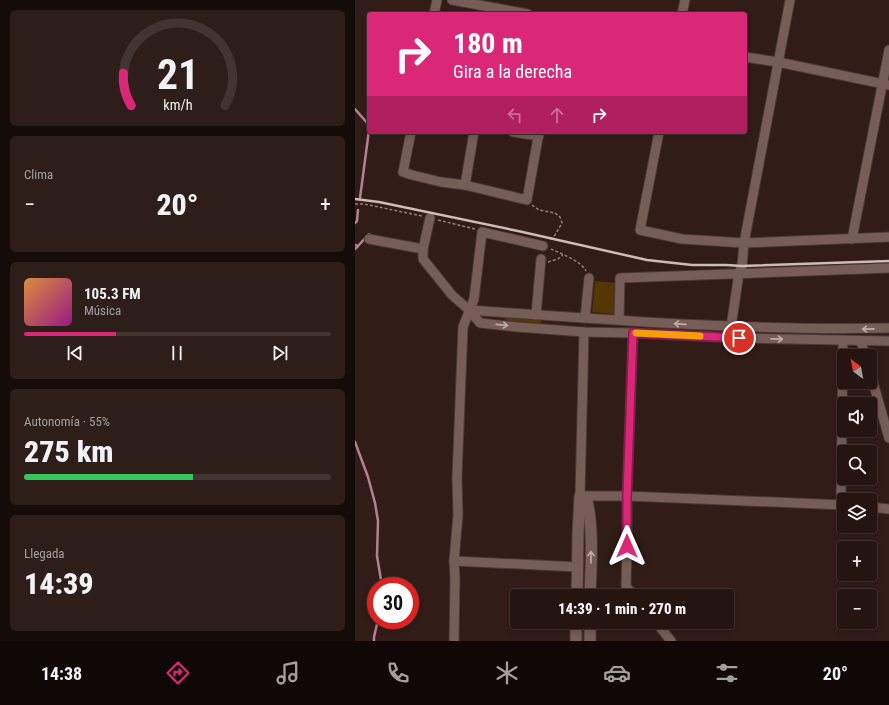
<!DOCTYPE html>
<html lang="es">
<meta charset="utf-8">
<style>
body{margin:0;font-family:"Roboto Condensed",sans-serif;background:#2d1e1a;color:#f1f3f6;height:100vh;display:flex;flex-direction:column;font-size:15px;white-space:nowrap}
*{box-sizing:border-box;margin:0}
p{font-size:13px;color:#a39f9f}
.icon{flex:none;width:22px;height:22px;fill:none;stroke:currentColor;stroke-width:2;stroke-linecap:round;stroke-linejoin:round}
.map{position:relative;flex:1;overflow:hidden}
.panel{display:flex;flex-direction:column;gap:10px;padding:10px;background:#140c09;width:355px}
.panel>*{flex:none}
.hud{position:absolute;left:12px;top:12px;width:380px;height:122px;border-radius:4px;box-shadow:0 2px 6px #0003,0 0 0 1px #423431;background:#db2777;color:#fff;overflow:hidden}
.needle{width:26px;rotate:328deg}
.fabs{position:absolute;left:482px;top:349px;display:grid;gap:8px}
.fabs a{display:grid;place-items:center;width:40px;height:40px;border-radius:4px;background:#251511;box-shadow:0 2px 6px #0003,0 0 0 1px #423431;font-size:20px}
.speed{position:absolute;left:12px;top:577px;display:flex;gap:8px;font-size:20px;font-weight:700;text-align:center}
.speed>*{display:grid;place-content:center;width:52px;height:52px;border-radius:50%;background:#251511;box-shadow:0 2px 6px #0003,0 0 0 1px #423431;line-height:1}
.speed .limit{border:6px solid #d22;background:#fff;color:#111}
.pin{position:absolute;display:grid;place-items:center;width:34px;height:34px;color:#fff;margin:-17px;border:2px solid #fff;border-radius:50%;box-shadow:0 1px 4px #0007}
.me{position:absolute;width:44px;margin:-22px;rotate:0deg;stroke-linejoin:round;filter:drop-shadow(0 0 3px #0008)}
.turn{display:flex;align-items:center;gap:14px;height:84px;padding:0 20px;font-size:18px}
.turn .icon{width:52px;height:52px;stroke-width:2.5}
.turn b{display:block;font-size:28px;line-height:34px}
.lanes{display:flex;align-items:center;height:38px;padding:0 20px;background:#0003;justify-content:center;gap:20px;direction:ltr}
.lanes .off{opacity:.35}
.big{font-size:30px;font-weight:800;line-height:1.1}
.panel .tile{flex:1;display:flex;flex-direction:column;justify-content:center;gap:6px;min-width:0;padding:0 14px;border-radius:6px;background:#2d1e1a}
.panel .dial{align-items:center;gap:0}
.dial svg{height:104px;overflow:visible;fill:none;stroke:#423431;stroke-width:7;stroke-linecap:round;text-anchor:middle}
.dial text{fill:#f1f3f6;stroke:none}
.song{display:flex;align-items:center;gap:12px}
.cover{width:48px;height:48px;border-radius:6px;background:linear-gradient(135deg,hsl(30 70% 55%),hsl(310 70% 35%))}
.played{height:4px;border-radius:2px;background:linear-gradient(90deg,#db2777 30%,#423431 30%)}
.keys{display:flex;justify-content:space-around;direction:ltr}
.heat{display:flex;justify-content:space-between;align-items:center;font-size:22px;direction:ltr}
.charge{height:6px;border-radius:3px;background:linear-gradient(90deg,#34c759 55%,#423431 0)}
.trip{position:absolute;left:155px;top:589px;width:224px;height:40px;border-radius:4px;background:#251511;box-shadow:0 2px 6px #0003,0 0 0 1px #423431;font-weight:800;line-height:40px;text-align:center}
.tabs{display:flex;height:64px;justify-content:space-around;align-items:center;background:#0f0807;color:#a39f9f}
.tabs .icon{width:28px;height:28px}
.tabs .current{color:#db2777}
.tabs b{font-size:18px;color:#f1f3f6}
main{display:flex;flex:1;min-height:0}
.map>svg:first-child{display:block}
.green{fill:#553605}
.lines{fill:none;stroke-linecap:round;stroke-linejoin:round}
.stream{stroke:#b48093;stroke-width:2.5}
.minor-casing{stroke:#4a3936;stroke-width:11}
.tertiary-casing{stroke:#4a3936;stroke-width:13}
.path{stroke:#927f7b;stroke-width:1.5;stroke-dasharray:3 2;stroke-linecap:butt}
.minor{stroke:#775d57;stroke-width:9}
.tertiary{stroke:#775d57;stroke-width:11}
.rail{stroke:#ccbbb7;stroke-width:2.5}
.oneway{stroke:#c1aca8}
.route-casing{stroke:#8e194d;stroke-width:10}
.route{stroke:#db2777;stroke-width:7}
.slow{stroke:#f59e0b;stroke-width:7}
</style>
<main>
<section class="panel">
<div class="tile dial"><svg viewBox="0 0 100 80">
<path d="M14 69A42 42 0 1 1 86 69"/>
<path d="M14 69A42 42 0 0 1 8 44" stroke="#db2777"/>
<text x="50" y="56" font-size="32" font-weight="700">21</text>
<text x="50" y="72" font-size="11">km/h</text>
</svg></div>
<div class="tile"><p>Clima</p>
<div class="heat"><a>−</a><b class="big">20°</b><a>+</a></div>
</div>
<div class="tile">
<div class="song"><i class="cover"></i><div><b>105.3 FM</b><p>Música</p></div></div>
<div class="played"></div>
<div class="keys"><svg class="icon" aria-label="previous" viewBox="0 0 24 24"><path d="M18 5L8 12l10 7zM5 5v14"/></svg><svg class="icon" aria-label="pause" viewBox="0 0 24 24"><path d="M8 5v14M16 5v14"/></svg><svg class="icon" aria-label="next" viewBox="0 0 24 24"><path d="M6 5l10 7-10 7zM19 5v14"/></svg></div>
</div>
<div class="tile"><p>Autonomía · 55%</p><b class="big">275 km</b><div class="charge"></div></div>
<div class="tile"><p>Llegada</p><b class="big">14:39</b></div>
</section>
<div class="map">
<svg width="534" height="641" viewBox="0 0 534 641">
<rect width="100%" height="100%" fill="#311c17"/>
<g class="green">
<polygon points="240,281 262,283 259,314 237,312"/>
<polygon points="151,316 187,320 185,324 152,321 149,318"/>
</g>
<g class="lines">
<g class="stream">
<polyline points="0,109 14,125"/>
<polyline points="5,198 14,130"/>
<polyline points="0,223 2,221 3,210"/>
<polyline points="0,245 3,246 0,249"/>
<polyline points="3,246 14,234"/>
<polyline points="0,442 13,477 20,503 23,521 22,556 27,586"/>
<polyline points="19,641 19,637 23,620"/>
</g>
<g class="minor-casing">
<g id="minor">
<polyline points="97,0 173,14"/>
<polyline points="79,14 82,0"/>
<polyline points="327,14 330,0"/>
<polyline points="390,57 423,62 534,85"/>
<polyline points="56,132 48,172 57,175 86,182 110,185 172,200 184,132"/>
<polyline points="158,132 184,136"/>
<polyline points="304,132 285,230 327,239 389,243 534,237"/>
<polyline points="110,185 119,132"/>
<polyline points="75,218 68,249 68,259 97,295 114,310 125,323 162,327 229,332 278,333 383,338 534,341"/>
<polyline points="14,239 68,249"/>
<polyline points="497,239 534,50"/>
<path d="M114 310C254 320 394 331 534 328"/>
<polyline points="181,315 186,259"/>
<polyline points="230,318 234,278"/>
<polyline points="264,320 265,278 534,268"/>
<polyline points="376,327 384,273 387,266 389,243 435,0"/>
<polyline points="229,332 225,496 272,496 489,505"/>
<polyline points="278,333 272,496 272,546 271,586 279,596"/>
<polyline points="506,341 510,356"/>
<polyline points="515,372 534,438"/>
<polyline points="486,505 488,340"/>
<polyline points="515,507 534,509"/>
<polyline points="99,561 223,567"/>
<polyline points="301,622 316,641"/>
<polyline points="99,641 100,579 99,561 103,515 102,477 108,327 119,299 127,232 188,246"/>
</g>
</g>
<g class="tertiary-casing">
<g id="tertiary">
<path d="M231 497C239 527 236 564 235 596"/>
<polyline points="222,596 223,534 225,496"/>
<polyline points="221,641 221,622"/>
<polyline points="235,641 235,622"/>
</g>
</g>
<g class="path">
<polyline points="0,204 9,204 67,216"/>
<polyline points="177,205 184,210 200,213 205,217 207,223 200,235 195,240"/>
<polyline points="83,220 120,229"/>
<path d="M196 249C207 254 226 261 231 271"/>
<polyline points="193,262 203,259 208,255"/>
</g>
<use href="#minor" class="minor"/>
<use href="#tertiary" class="tertiary"/>
<polyline class="rail" points="0,199 24,202 163,231 292,260 337,265 371,265 387,266 534,261"/>
</g>
<defs><path id="oneway-shaft" d="M-6 0H5M1.5-3L5.5 0L1.5 3" fill="none" stroke-width="1.6" stroke-linecap="round" stroke-linejoin="round"/></defs>
<g class="oneway">
<use href="#oneway-shaft" transform="translate(325 324) rotate(-176)"/>
<use href="#oneway-shaft" transform="translate(147 325) rotate(6)"/>
<use href="#oneway-shaft" transform="translate(513 329) rotate(179)"/>
<use href="#oneway-shaft" transform="translate(422 339) rotate(1)"/>
<use href="#oneway-shaft" transform="translate(236 557) rotate(-90)"/>
</g>
<g class="lines">
<g class="route-casing">
<polyline id="route" points="272,546 272,496 278,333 384,338"/>
</g>
<use href="#route" class="route"/>
<polyline class="slow" points="281,333 345,336"/>
</g>
</svg>
<div class="fabs">
<a><svg class="needle" viewBox="-14 -14 28 28"><path d="M0-13l5 13h-10z" fill="#e53935"/><path d="M0 13l5-13h-10z" fill="#a39f9f"/></svg></a>
<a><svg class="icon" aria-label="sound" viewBox="0 0 24 24"><path d="M4 9h4l5-4v14l-5-4H4zM17 9q2 3 0 6"/></svg></a>
<a><svg class="icon" aria-label="search" viewBox="0 0 24 24"><circle cx="10" cy="10" r="6"/><path d="M15 15l6 6"/></svg></a>
<a><svg class="icon" aria-label="layers" viewBox="0 0 24 24"><path d="M12 4l9 5-9 5-9-5zM3 14l9 5 9-5"/></svg></a>
<a>+</a>
<a>−</a>
</div>
<div class="speed"><div class="limit">30</div></div>
<div class="pin" style="left:384px;top:338px;background:#d93025"><svg class="icon" aria-label="arrive" viewBox="0 0 24 24"><path d="M6 21V4h12l-3 4 3 4H6"/></svg></div>
<svg class="me" style="left:272px;top:546px" viewBox="-20 -20 40 40"><path d="M0-17L14 15 0 8-14 15z" fill="#db2777" stroke="#fff" stroke-width="4"/></svg>
<div class="trip">14:39 · 1 min · 270 m</div>
<div class="hud">
<div class="turn"><svg class="icon" aria-label="right" viewBox="0 0 24 24"><path d="M7 20v-9h11M14 6l5 5-5 5"/></svg><div><b>180 m</b>Gira a la derecha</div></div>
<div class="lanes"><svg class="icon off" aria-label="left" viewBox="0 0 24 24"><path d="M17 20v-9H6M10 6l-5 5 5 5"/></svg><svg class="icon off" aria-label="ahead" viewBox="0 0 24 24"><path d="M12 20V5M6 11l6-6 6 6"/></svg><svg class="icon" aria-label="right" viewBox="0 0 24 24"><path d="M7 20v-9h11M14 6l5 5-5 5"/></svg></div>
</div>
</div>
</main>
<nav class="tabs">
<b>14:38</b>
<svg class="icon current" aria-label="directions" viewBox="0 0 24 24"><path d="M12 3l9 9-9 9-9-9zM9 14v-3h6M13 9l2 2-2 2"/></svg>
<svg class="icon" aria-label="music" viewBox="0 0 24 24"><path d="M9 18V5l10-2v13"/><circle cx="6" cy="18" r="3"/><circle cx="16" cy="16" r="3"/></svg>
<svg class="icon" aria-label="phone" viewBox="0 0 24 24"><path d="M5 4h4l2 5-3 2q2 4 5 5l2-3 5 2v4C11 20 4 13 5 4z"/></svg>
<svg class="icon" aria-label="climate" viewBox="0 0 24 24"><path d="M12 3v18M4 7l16 10M4 17L20 7"/></svg>
<svg class="icon" aria-label="car" viewBox="0 0 24 24"><path d="M5 17H2v-5l4-1 3-4h7l3 4 3 1v5h-3M9 17h6M6 11h13"/><circle cx="7" cy="17" r="2"/><circle cx="17" cy="17" r="2"/></svg>
<svg class="icon" aria-label="filters" viewBox="0 0 24 24"><path d="M4 7h16M4 17h16"/><circle cx="9" cy="7" r="2"/><circle cx="15" cy="17" r="2"/></svg>
<b>20°</b>
</nav>
